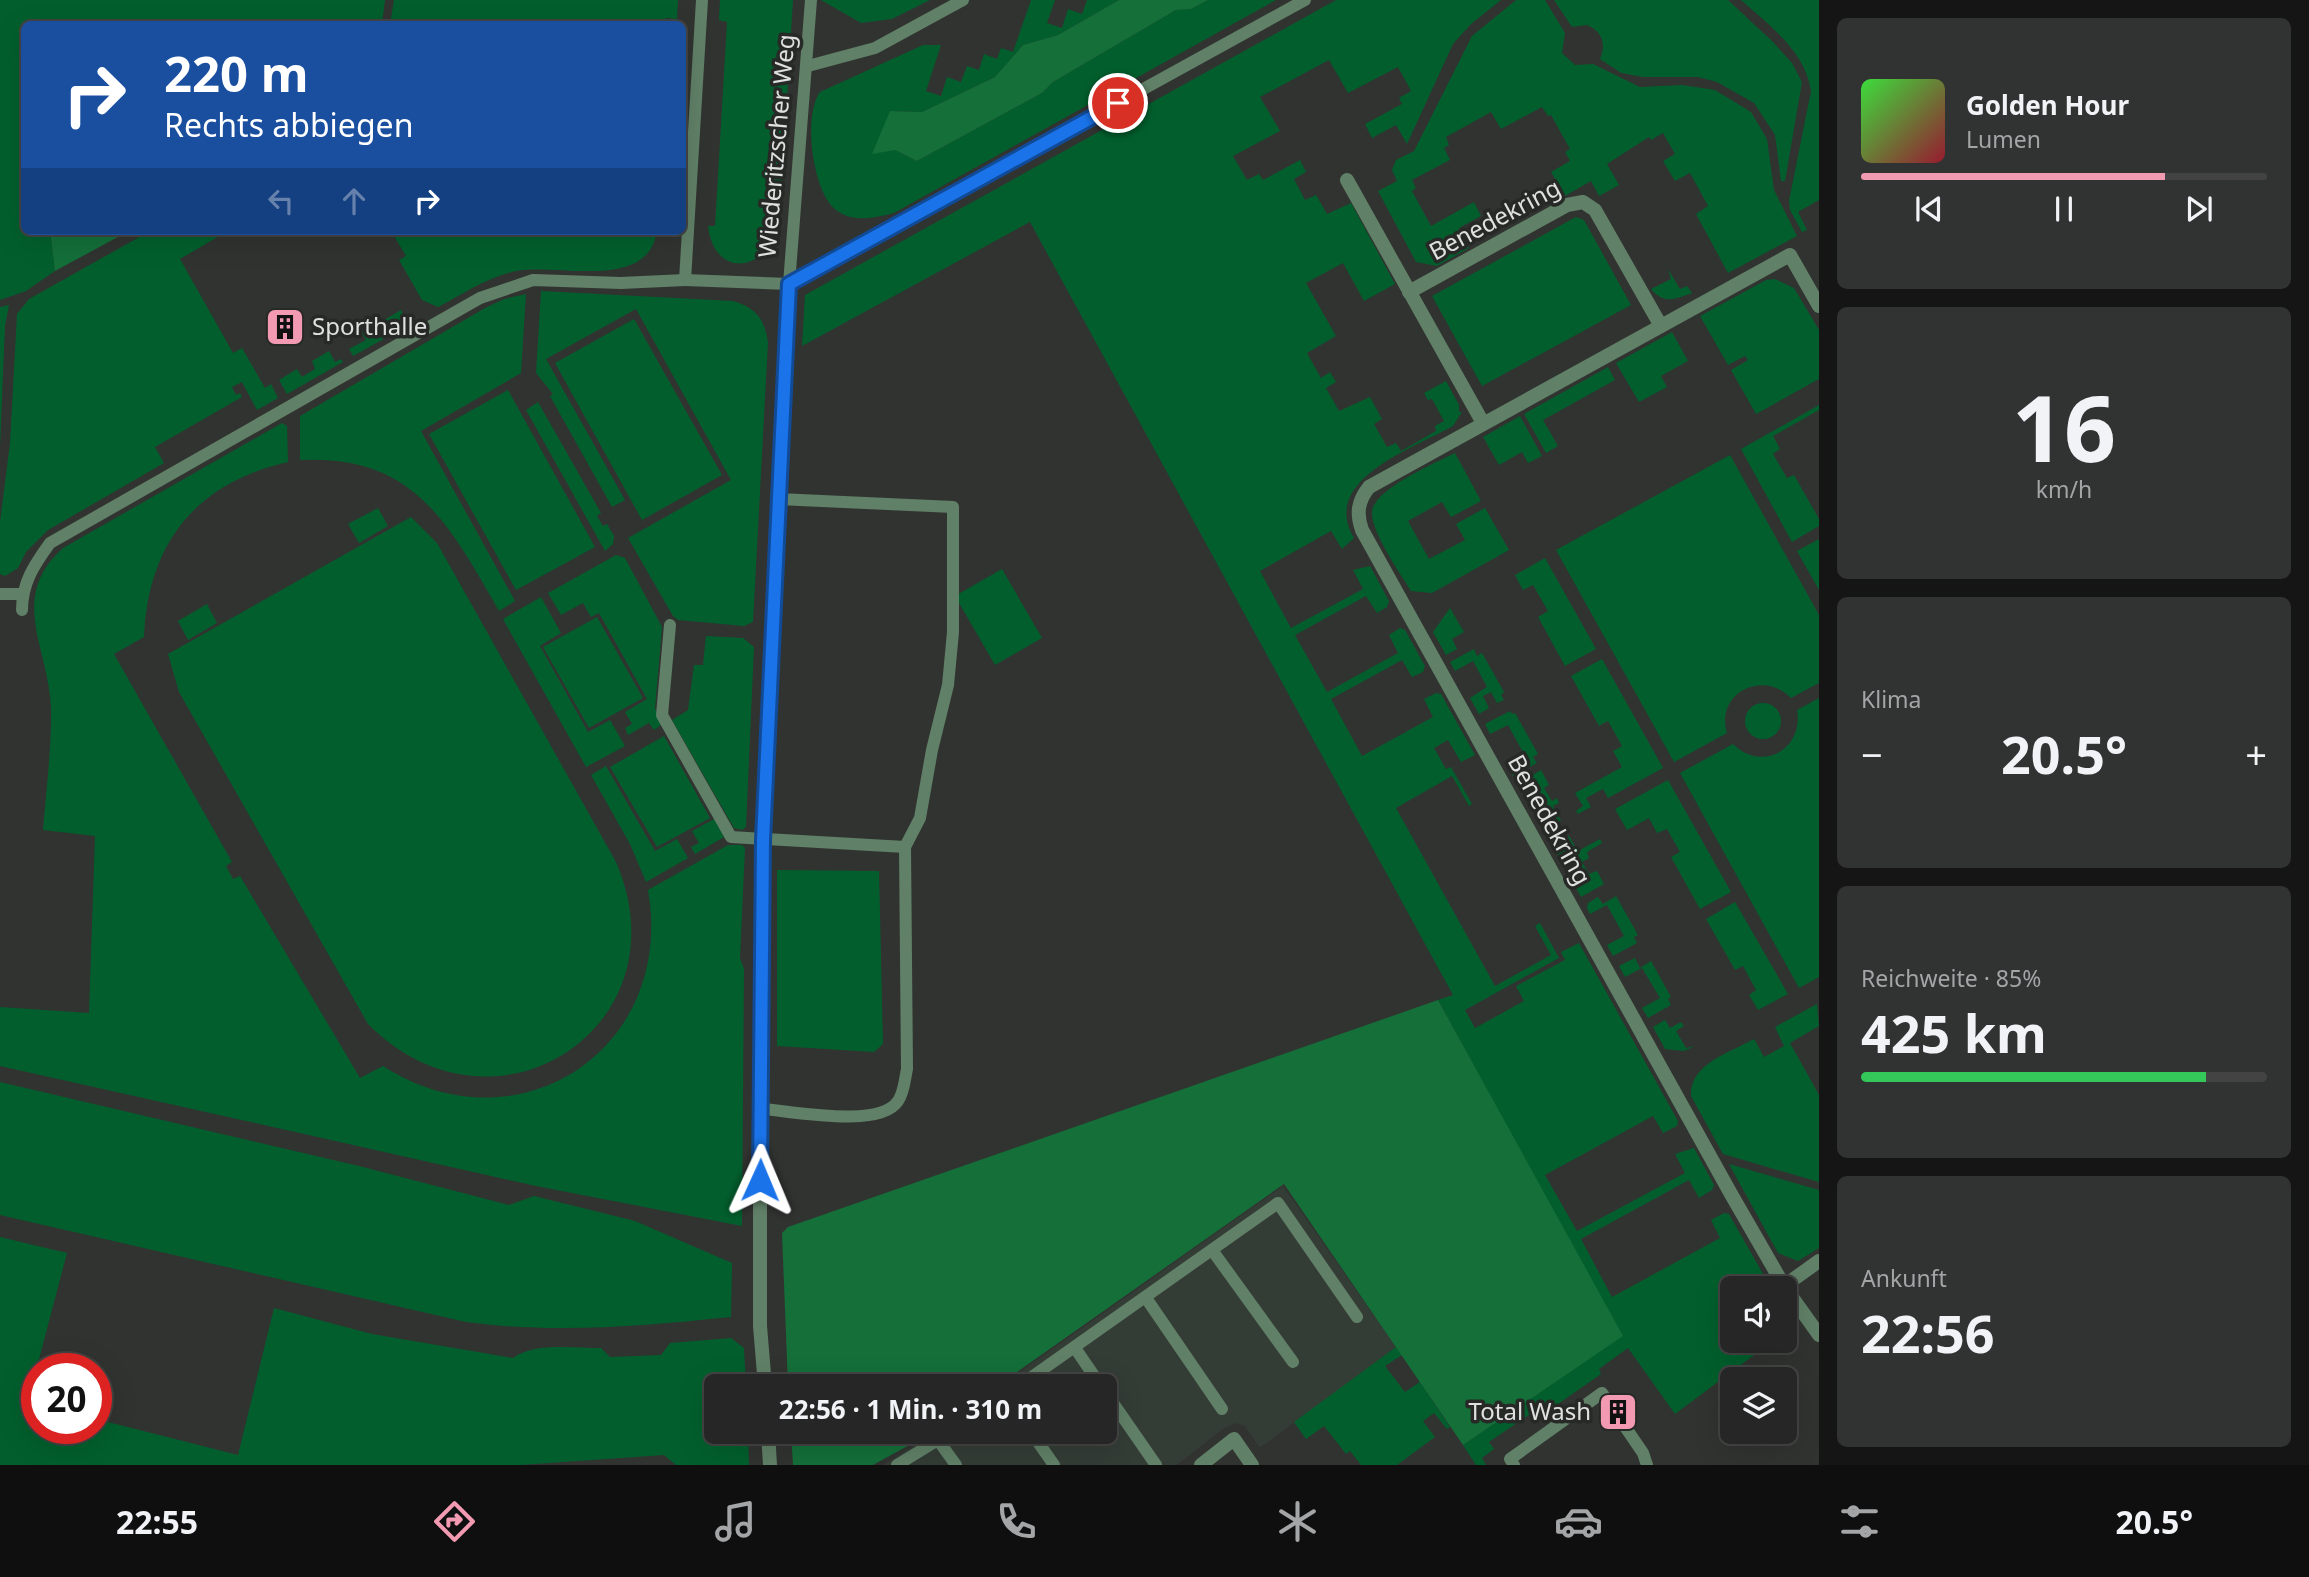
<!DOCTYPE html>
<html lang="de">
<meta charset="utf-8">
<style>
body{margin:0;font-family:"Noto Sans",sans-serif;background:#313232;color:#f1f3f6;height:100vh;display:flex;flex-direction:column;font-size:26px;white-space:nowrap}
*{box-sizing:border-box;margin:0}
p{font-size:23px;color:#a3a5a7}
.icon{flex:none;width:38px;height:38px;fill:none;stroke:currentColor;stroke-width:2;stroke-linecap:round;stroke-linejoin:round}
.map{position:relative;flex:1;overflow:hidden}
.side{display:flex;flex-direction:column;gap:18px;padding:18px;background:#141514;width:490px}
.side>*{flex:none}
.banner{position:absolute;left:21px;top:21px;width:665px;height:214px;border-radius:10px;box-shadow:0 7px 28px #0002,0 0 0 2px #424342;background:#1a4fa0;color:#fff;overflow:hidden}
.fabs{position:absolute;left:1720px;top:1276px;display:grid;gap:14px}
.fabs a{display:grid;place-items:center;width:77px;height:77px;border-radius:10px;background:#252625;box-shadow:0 7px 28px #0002,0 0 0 2px #424342;font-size:35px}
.speed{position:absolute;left:21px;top:1353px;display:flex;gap:14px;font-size:35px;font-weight:700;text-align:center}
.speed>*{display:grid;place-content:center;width:91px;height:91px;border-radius:50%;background:#252625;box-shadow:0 7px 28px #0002,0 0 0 2px #424342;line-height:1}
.speed .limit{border:10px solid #d22;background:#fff;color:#111}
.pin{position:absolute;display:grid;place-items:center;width:60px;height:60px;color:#fff;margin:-30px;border:4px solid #fff;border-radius:50%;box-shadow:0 2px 7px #0007}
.me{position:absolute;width:77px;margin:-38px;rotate:1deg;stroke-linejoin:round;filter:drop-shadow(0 0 5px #0008)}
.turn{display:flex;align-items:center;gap:24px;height:147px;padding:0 28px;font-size:32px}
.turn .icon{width:91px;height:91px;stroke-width:2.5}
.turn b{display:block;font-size:49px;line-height:60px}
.lanes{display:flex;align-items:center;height:66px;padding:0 28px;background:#0003;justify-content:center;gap:35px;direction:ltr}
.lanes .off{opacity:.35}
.big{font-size:52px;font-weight:700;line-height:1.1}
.side .widget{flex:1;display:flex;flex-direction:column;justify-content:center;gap:10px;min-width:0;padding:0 24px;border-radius:10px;background:#313232}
.side .dial{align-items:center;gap:0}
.dial b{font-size:91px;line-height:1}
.song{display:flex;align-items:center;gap:21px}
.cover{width:84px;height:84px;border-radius:10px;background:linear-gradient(135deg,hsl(120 70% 55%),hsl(350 70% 35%))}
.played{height:7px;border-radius:4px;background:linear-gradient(90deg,#f19ab2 75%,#424342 75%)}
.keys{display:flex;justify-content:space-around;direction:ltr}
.heat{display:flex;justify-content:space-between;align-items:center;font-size:38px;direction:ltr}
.charge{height:10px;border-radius:5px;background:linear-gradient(90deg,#34c759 85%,#424342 0)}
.trip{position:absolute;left:704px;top:1374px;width:413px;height:70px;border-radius:10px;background:#252625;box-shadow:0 7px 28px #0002,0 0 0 2px #424342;font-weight:700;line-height:70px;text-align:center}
.dock{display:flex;height:112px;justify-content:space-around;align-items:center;background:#0f0f0f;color:#a3a5a7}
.dock .icon{width:49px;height:49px}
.dock .active{color:#f19ab2}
.dock b{font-size:32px;color:#f1f3f6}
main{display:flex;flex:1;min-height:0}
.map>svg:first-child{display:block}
.built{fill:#343c36}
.green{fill:#025f2d}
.forest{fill:#146f39}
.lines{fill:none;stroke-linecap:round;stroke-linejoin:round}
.service{stroke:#608067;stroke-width:12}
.minor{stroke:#608067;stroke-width:14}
.route-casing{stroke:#114b97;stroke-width:18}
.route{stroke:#1a73e8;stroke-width:12}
.labels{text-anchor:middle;stroke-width:7;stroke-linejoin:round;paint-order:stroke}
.street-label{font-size:24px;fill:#dfe0df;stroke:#272927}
.poi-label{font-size:24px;fill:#dfe0df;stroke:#272927;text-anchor:start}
</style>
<main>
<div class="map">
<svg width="1819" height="1465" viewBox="0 0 1819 1465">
<rect width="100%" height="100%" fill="#313331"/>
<polygon class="built" points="1283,1186 1396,1347 1264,1445 1259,1447 1245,1426 1237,1423 1224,1428 1177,1465 883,1465 935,1432 1104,1432 1104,1386 1000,1386"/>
<g class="green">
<polygon points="0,0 385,0 382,24 24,24 24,231 50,231 55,271 26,291 0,300"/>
<polygon points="394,0 678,0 677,19 666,18 666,24 390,24"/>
<path d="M720 0H793L779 229C761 275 714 276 708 226H715L727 22 719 20Z"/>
<polygon points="821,0 930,0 892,19 861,23"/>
<path d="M1031 0H1055L1047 23 1062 28 1068 9 1082 14 1087 0H1119L1058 35 1023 45 995 77 922 112 890 111 895 150 917 161 1042 93 1053 82 1176 10 1191 9 1208 0H1276L894 213C875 218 852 223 836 210 812 192 803 115 820 92L923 45H941L926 91 941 96 947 77 961 82 967 66 979 70 984 54 997 59 1001 48 1013 52Z"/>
<path d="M1336 0H1501L1471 24 1453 44 1407 144 1396 125 1372 138 1365 124 1402 104 1399 98 1411 91 1398 67 1348 93 1329 60 1260 97 1280 131 1233 156 1247 180 1259 174 1263 180 1300 160 1306 172 1294 179 1305 200 1316 195 1327 214 1351 203 1395 284 1364 301 1343 263 1306 283 1336 336 1307 353 1321 378 1330 372 1336 382 1326 388 1339 411 1370 397 1382 419 1374 424 1387 447 1396 443 1401 451 1436 431 1435 426 1444 421 1432 399 1428 400 1424 393 1446 381 1459 405V412H1462L1453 426C1414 448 1319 480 1354 538L1342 549 1331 531 1260 571 1291 628 1363 589 1353 570 1370 566 1389 601 1387 607 1377 613 1366 596 1295 635 1327 692 1398 653 1389 635 1400 628 1405 630 1425 666 1423 672 1412 677 1402 660 1331 699 1362 756 1433 717 1424 699 1436 693 1441 694 1475 755 1461 762 1448 740 1434 748 1446 769 1451 767 1472 804 1469 806 1452 776 1396 808 1495 986 1551 955 1535 926 1540 923 1559 958 1465 1010 1475 1028 1524 1001 1516 986 1565 960 1561 952 1579 943 1678 1121 1677 1126 1663 1133 1653 1116 1545 1175 1577 1231 1685 1173 1675 1154 1694 1148 1714 1185 1712 1190 1699 1198 1689 1180 1581 1239 1612 1297 1720 1238 1711 1220 1724 1213 1729 1214 1771 1288H1732V1340L1773 1341 1675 1414 1628 1348 1599 1369 1601 1374 1538 1418 1533 1412 1489 1442 1494 1449 1482 1458 1486 1465H1476L1463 1445 1622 1336 1438 1000 1453 995 1030 222 802 346 805 295Z"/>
<polygon points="1516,0 1545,0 1565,33 1562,53 1575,65 1593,64 1640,87 1682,85 1715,90 1751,112 1767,139 1774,190 1797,236 1728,273 1696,214 1708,206 1690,173 1675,181 1663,161 1675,154 1663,133 1651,140 1649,137 1607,164 1619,185 1599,196 1591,181 1565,196 1551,172 1570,161 1565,152 1570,149 1551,115 1548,116 1542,107 1501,129 1491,112 1446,137 1449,145 1444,148 1450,160 1412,180 1416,188 1412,191 1431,226 1474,202 1481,216 1459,228 1469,248 1437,266 1416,262 1378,191 1397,181 1392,170 1396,160 1414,151 1472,36"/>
<path d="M1554 0H1728L1773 42 1792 63 1802 82 1785 181H1781L1775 135 1754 103 1717 82 1698 77H1643L1621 73 1600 59C1606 44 1603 32 1587 25L1572 27Z"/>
<path d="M1741 0H1819V200L1798 212 1807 230 1802 232 1790 210 1789 201 1811 91C1805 51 1769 25 1741 0Z"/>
<polygon points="1576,217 1584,220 1631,305 1482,386 1432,296"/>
<polygon points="150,231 228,231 180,259 233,353 242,348 265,388 271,384 278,398 257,410 242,382 232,387 236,395 240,393 242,397 155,447 164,463 48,530 26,552 18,568 5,576 0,574 0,522 10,443 17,314 29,299"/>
<path d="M391 231H657C648 292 557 263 516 271 487 277 463 294 438 307L422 300 399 260 406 256Z"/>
<path d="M1668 269 1680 289 1687 286 1692 293C1676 299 1664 305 1651 289L1671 279Z"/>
<polygon points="1775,279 1794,288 1819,330 1819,379 1756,414 1731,370 1748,360 1745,356 1728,365 1700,316 1766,280"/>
<path d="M541 291 733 301C756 308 764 318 768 342L753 622 744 626 678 620 673 616 628 538 731 480 636 309 546 359 625 500 612 507 550 396 553 394 536 373Z"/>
<path d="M526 294 521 373 421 431 515 601 499 611C449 524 414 454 300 460V416L485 308 504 299Z"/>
<polygon points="9,305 5,326 0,447 0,307"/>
<polygon points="401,310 404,317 398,331 353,356 349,349 366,340 362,333"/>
<polygon points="634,319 722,475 642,520 555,363"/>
<polygon points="1672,332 1688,361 1661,376 1667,387 1639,402 1616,363"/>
<polygon points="329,351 335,362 341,359 343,362 287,394 279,380 297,369 302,377 315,369 312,361"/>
<polygon points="1608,367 1615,380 1543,420 1558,446 1546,453 1524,414"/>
<polygon points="508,390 595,547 516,590 429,434"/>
<polygon points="538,402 601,513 597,516 603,526 607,524 614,536 613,544 605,551 526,410"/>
<polygon points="1819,405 1819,410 1773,436 1780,449 1773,454 1787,478 1794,475 1819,519 1819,526 1792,542 1741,449"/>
<polygon points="1520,416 1542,456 1528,463 1522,452 1499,465 1483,437"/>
<path d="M282 423 287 426 288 462C196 483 148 543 144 637L114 654 232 862 226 866 233 879 240 876 360 1078 383 1066C518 1153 676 1049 648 890L728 845H742L745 848 740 958 744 969 742 1226 536 1186 0 1066V1007L89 1013 95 836 43 830C46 792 51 754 51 716 53 653 5 600 63 548Z"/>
<path d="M1455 453 1481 501 1451 517 1442 502 1408 521 1429 559 1465 540 1456 524 1485 508 1509 550 1432 593 1411 591C1400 573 1371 532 1372 512 1374 489 1435 463 1455 453Z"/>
<path d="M1730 455 1819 615V683L1791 698C1763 669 1715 693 1727 733L1674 762 1556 550Z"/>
<polygon points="378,508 388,526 359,543 348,524"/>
<path d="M411 517 437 543 616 862C687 1026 495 1152 368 1024L179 692 168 654Z"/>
<polygon points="1819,539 1819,590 1797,551"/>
<polygon points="616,555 625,558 662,627 655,708 661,725 654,730 649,723 628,735 625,728 632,724 625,712 647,699 599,613 591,617 583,603 561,615 548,593"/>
<polygon points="1545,558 1596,649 1565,666 1538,617 1548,611 1533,585 1523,590 1515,575"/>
<polygon points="1002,569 1042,638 995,665 955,596"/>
<polygon points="541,597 561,633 540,646 588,732 610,720 625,746 586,767 503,619"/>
<polygon points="207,604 217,623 188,640 178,621"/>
<polygon points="1450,608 1464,632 1452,639 1457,649 1446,655 1433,632"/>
<polygon points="597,617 643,698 589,728 543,647"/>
<polygon points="706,636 743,638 754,647 746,827 742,830 734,828 672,720 688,710 694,665 703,665"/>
<polygon points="1474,649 1477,656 1482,653 1504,692 1501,695 1504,700 1497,703 1491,692 1483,696 1489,708 1479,714 1470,698 1487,687 1473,661 1455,671 1450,662"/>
<polygon points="1602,659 1663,768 1608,798 1603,789 1586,798 1591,807 1578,814 1576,811 1583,806 1575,793 1622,767 1613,751 1622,746 1608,721 1599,726 1571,676"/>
<path d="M1819 698V977L1799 988 1680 773 1733 744C1762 773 1804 749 1797 710Z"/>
<circle cx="1763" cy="721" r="18"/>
<polygon points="1510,711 1512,714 1515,713 1538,754 1533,757 1537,763 1513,776 1507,765 1524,754 1508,725 1490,734 1485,724"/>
<polygon points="664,736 710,818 657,847 610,767"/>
<polygon points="606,766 655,851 677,839 688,858 646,882 630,844 591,775"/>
<polygon points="1541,770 1549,785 1544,788 1552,801 1557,798 1559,803 1553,806 1561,821 1544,831 1518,784"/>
<polygon points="1668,780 1731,892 1700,909 1671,857 1680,852 1667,829 1657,833 1649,818 1627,830 1615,809"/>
<polygon points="714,819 724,837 695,854 691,847 699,843 692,831"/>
<polygon points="1569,836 1578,851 1600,839 1602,843 1587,852 1589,858 1582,862 1589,874 1597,871 1604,884 1581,897 1552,845"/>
<polygon points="777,870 879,871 883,1044 874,1052 777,1046"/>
<polygon points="1616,896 1638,935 1634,937 1637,943 1613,956 1607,945 1624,936 1607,905 1590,914 1587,908 1588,903 1598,897 1603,904"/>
<polygon points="1735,902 1788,994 1758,1010 1749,995 1756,990 1743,966 1735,970 1706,919"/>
<polygon points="1635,958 1640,968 1651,961 1671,997 1668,999 1671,1005 1648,1018 1642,1008 1660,998 1642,968 1625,977 1619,966"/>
<path d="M1817 1004 1819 1026 1790 1043 1819 1095V1182L1723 1154 1691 1096C1689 1064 1731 1052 1754 1039L1764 1057 1784 1046 1775 1027Z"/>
<polygon points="1665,1020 1670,1028 1681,1022 1684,1026 1676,1031 1686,1048 1695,1046 1684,1051 1665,1049 1653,1027"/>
<path d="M0 1082 359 1166 509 1205 534 1196 635 1221 732 1263 731 1317C642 1326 554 1334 466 1322L0 1215Z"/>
<polygon points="1729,1164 1819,1190 1819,1248 1798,1261 1778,1253"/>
<path d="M0 1237 67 1253 28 1401 37 1404V1428H96V1419L238 1455 274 1308 372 1334 513 1358C534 1342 574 1348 601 1348L610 1357 661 1355 670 1343 731 1338 744 1348 746 1386H716V1432H748L749 1465H676L664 1455 520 1465H0Z"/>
<polygon points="1396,1347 1402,1355 1385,1366 1405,1392 1420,1382 1450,1427 1447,1429 1434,1413 1423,1421 1435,1437 1397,1465 1361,1465 1350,1451 1346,1454 1324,1426 1306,1439 1294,1422"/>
</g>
<g class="forest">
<polygon points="1119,0 1208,0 1191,9 1176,10 1053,82 1042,93 917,161 895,150 872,154 890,111 922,112 995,77 1023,45 1058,35"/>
<polygon points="50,231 129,231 55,271"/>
<polygon points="1438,1000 1623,1336 1463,1445 1284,1184 997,1386 788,1386 782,1233 788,1227"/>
<polygon points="791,1432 933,1432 873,1465 793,1465"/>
</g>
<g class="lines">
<g class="service">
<polyline points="702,0 685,280 789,284 1305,0"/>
<polyline points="808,66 875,48 963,0"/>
<polyline points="778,499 953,507 953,632 948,685 932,750 920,818 905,847"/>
<polyline points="0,594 22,594"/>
<path d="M22 610C22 583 34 565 50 543L480 298 533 280 621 283 685 280"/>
<path d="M670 625 662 715 731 837 905 847 907 1069C905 1078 904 1093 898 1101 880 1129 792 1111 761 1109"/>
<polyline points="760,1180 763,840 771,635 789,284 811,0"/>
<polyline points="1212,1250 1293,1362"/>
<polyline points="1146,1298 1222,1409"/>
<polyline points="1075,1348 1101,1386"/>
<polyline points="1019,1386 1278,1203 1357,1317"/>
<polyline points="1104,1390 1156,1465"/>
<polyline points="1031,1432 1054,1465"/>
<polyline points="938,1440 956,1465"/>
<polyline points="897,1465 951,1432"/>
<polyline points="1514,1465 1510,1459 1602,1393 1643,1453 1647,1465"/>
</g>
<g class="minor">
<polyline points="1347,180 1483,423"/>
<polyline points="1409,292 1567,205 1583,202 1595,210 1661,326"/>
<path d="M1819 306 1790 255 1369 487C1358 501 1356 513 1362 530L1731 1194 1784 1286 1819 1335"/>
<polyline points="760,1180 760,1326 765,1386"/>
<polyline points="1784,1286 1819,1261"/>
<polyline points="768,1432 770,1465"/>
<polyline points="1201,1465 1234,1439 1252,1465"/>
</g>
</g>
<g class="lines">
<g class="route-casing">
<polyline id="route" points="760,1180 763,840 789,284 1118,103"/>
</g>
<use href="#route" class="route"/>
</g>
<defs>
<g id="building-square" transform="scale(2.0125)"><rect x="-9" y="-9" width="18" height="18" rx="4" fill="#f19ab2" stroke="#272927"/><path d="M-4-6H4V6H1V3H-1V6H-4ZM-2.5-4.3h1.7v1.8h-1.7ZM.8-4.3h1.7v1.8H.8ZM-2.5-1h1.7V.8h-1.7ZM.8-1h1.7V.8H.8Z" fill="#111"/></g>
</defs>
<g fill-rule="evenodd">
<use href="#building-square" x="285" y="327"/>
<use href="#building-square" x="1618" y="1412"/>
</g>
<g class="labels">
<g class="street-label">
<text transform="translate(777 146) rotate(-85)" y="8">Wiederitzscher Weg</text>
<text transform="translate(1495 220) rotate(-28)" y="8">Benedekring</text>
<text transform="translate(1549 820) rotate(61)" y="8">Benedekring</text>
</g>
<g class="poi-label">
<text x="312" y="335">Sporthalle</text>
<text x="1591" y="1420" text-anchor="end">Total Wash</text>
</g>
</g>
</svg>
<div class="fabs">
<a><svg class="icon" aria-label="sound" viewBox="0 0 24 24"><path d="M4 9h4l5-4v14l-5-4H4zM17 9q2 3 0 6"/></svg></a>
<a><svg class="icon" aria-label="layers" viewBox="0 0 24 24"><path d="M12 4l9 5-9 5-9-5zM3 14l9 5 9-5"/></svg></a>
</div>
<div class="speed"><div class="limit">20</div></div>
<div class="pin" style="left:1118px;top:103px;background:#d93025"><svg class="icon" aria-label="arrive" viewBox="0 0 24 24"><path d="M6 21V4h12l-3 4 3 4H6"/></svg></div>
<svg class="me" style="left:760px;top:1180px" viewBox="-20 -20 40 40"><path d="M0-17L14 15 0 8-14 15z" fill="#1a73e8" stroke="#fff" stroke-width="4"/></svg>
<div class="trip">22:56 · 1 Min. · 310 m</div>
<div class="banner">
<div class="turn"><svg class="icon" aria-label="right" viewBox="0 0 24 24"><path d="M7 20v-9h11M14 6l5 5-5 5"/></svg><div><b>220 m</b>Rechts abbiegen</div></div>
<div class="lanes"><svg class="icon off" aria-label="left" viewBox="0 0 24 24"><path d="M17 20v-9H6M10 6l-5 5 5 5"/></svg><svg class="icon off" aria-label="ahead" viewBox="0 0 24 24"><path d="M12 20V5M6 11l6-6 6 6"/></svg><svg class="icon" aria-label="right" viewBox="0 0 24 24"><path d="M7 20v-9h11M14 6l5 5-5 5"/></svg></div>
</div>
</div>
<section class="side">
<div class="widget">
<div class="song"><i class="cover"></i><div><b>Golden Hour</b><p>Lumen</p></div></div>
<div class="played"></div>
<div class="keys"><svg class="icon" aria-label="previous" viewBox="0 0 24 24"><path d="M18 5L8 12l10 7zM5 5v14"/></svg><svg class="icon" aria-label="pause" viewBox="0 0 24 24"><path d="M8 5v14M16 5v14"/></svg><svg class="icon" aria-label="next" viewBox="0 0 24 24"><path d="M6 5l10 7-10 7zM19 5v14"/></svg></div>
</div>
<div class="widget dial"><b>16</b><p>km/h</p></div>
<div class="widget"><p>Klima</p>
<div class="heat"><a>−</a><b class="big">20.5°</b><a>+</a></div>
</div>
<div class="widget"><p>Reichweite · 85%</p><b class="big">425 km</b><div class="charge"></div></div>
<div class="widget"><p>Ankunft</p><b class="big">22:56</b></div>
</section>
</main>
<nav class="dock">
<b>22:55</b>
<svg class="icon active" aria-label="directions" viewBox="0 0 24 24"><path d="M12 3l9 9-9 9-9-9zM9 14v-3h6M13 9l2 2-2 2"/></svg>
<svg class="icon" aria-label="music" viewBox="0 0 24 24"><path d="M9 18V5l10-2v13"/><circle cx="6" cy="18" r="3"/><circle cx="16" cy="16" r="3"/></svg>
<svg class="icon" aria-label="phone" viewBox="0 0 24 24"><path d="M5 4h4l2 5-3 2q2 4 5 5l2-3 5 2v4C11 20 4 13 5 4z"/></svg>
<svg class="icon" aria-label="climate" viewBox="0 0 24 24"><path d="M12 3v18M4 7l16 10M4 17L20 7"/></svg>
<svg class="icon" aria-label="car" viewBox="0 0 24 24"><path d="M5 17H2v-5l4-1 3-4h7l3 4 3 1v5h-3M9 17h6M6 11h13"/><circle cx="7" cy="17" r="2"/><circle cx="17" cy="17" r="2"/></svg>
<svg class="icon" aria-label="filters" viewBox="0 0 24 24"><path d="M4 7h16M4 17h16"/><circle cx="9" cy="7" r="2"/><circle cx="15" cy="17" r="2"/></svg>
<b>20.5°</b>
</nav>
